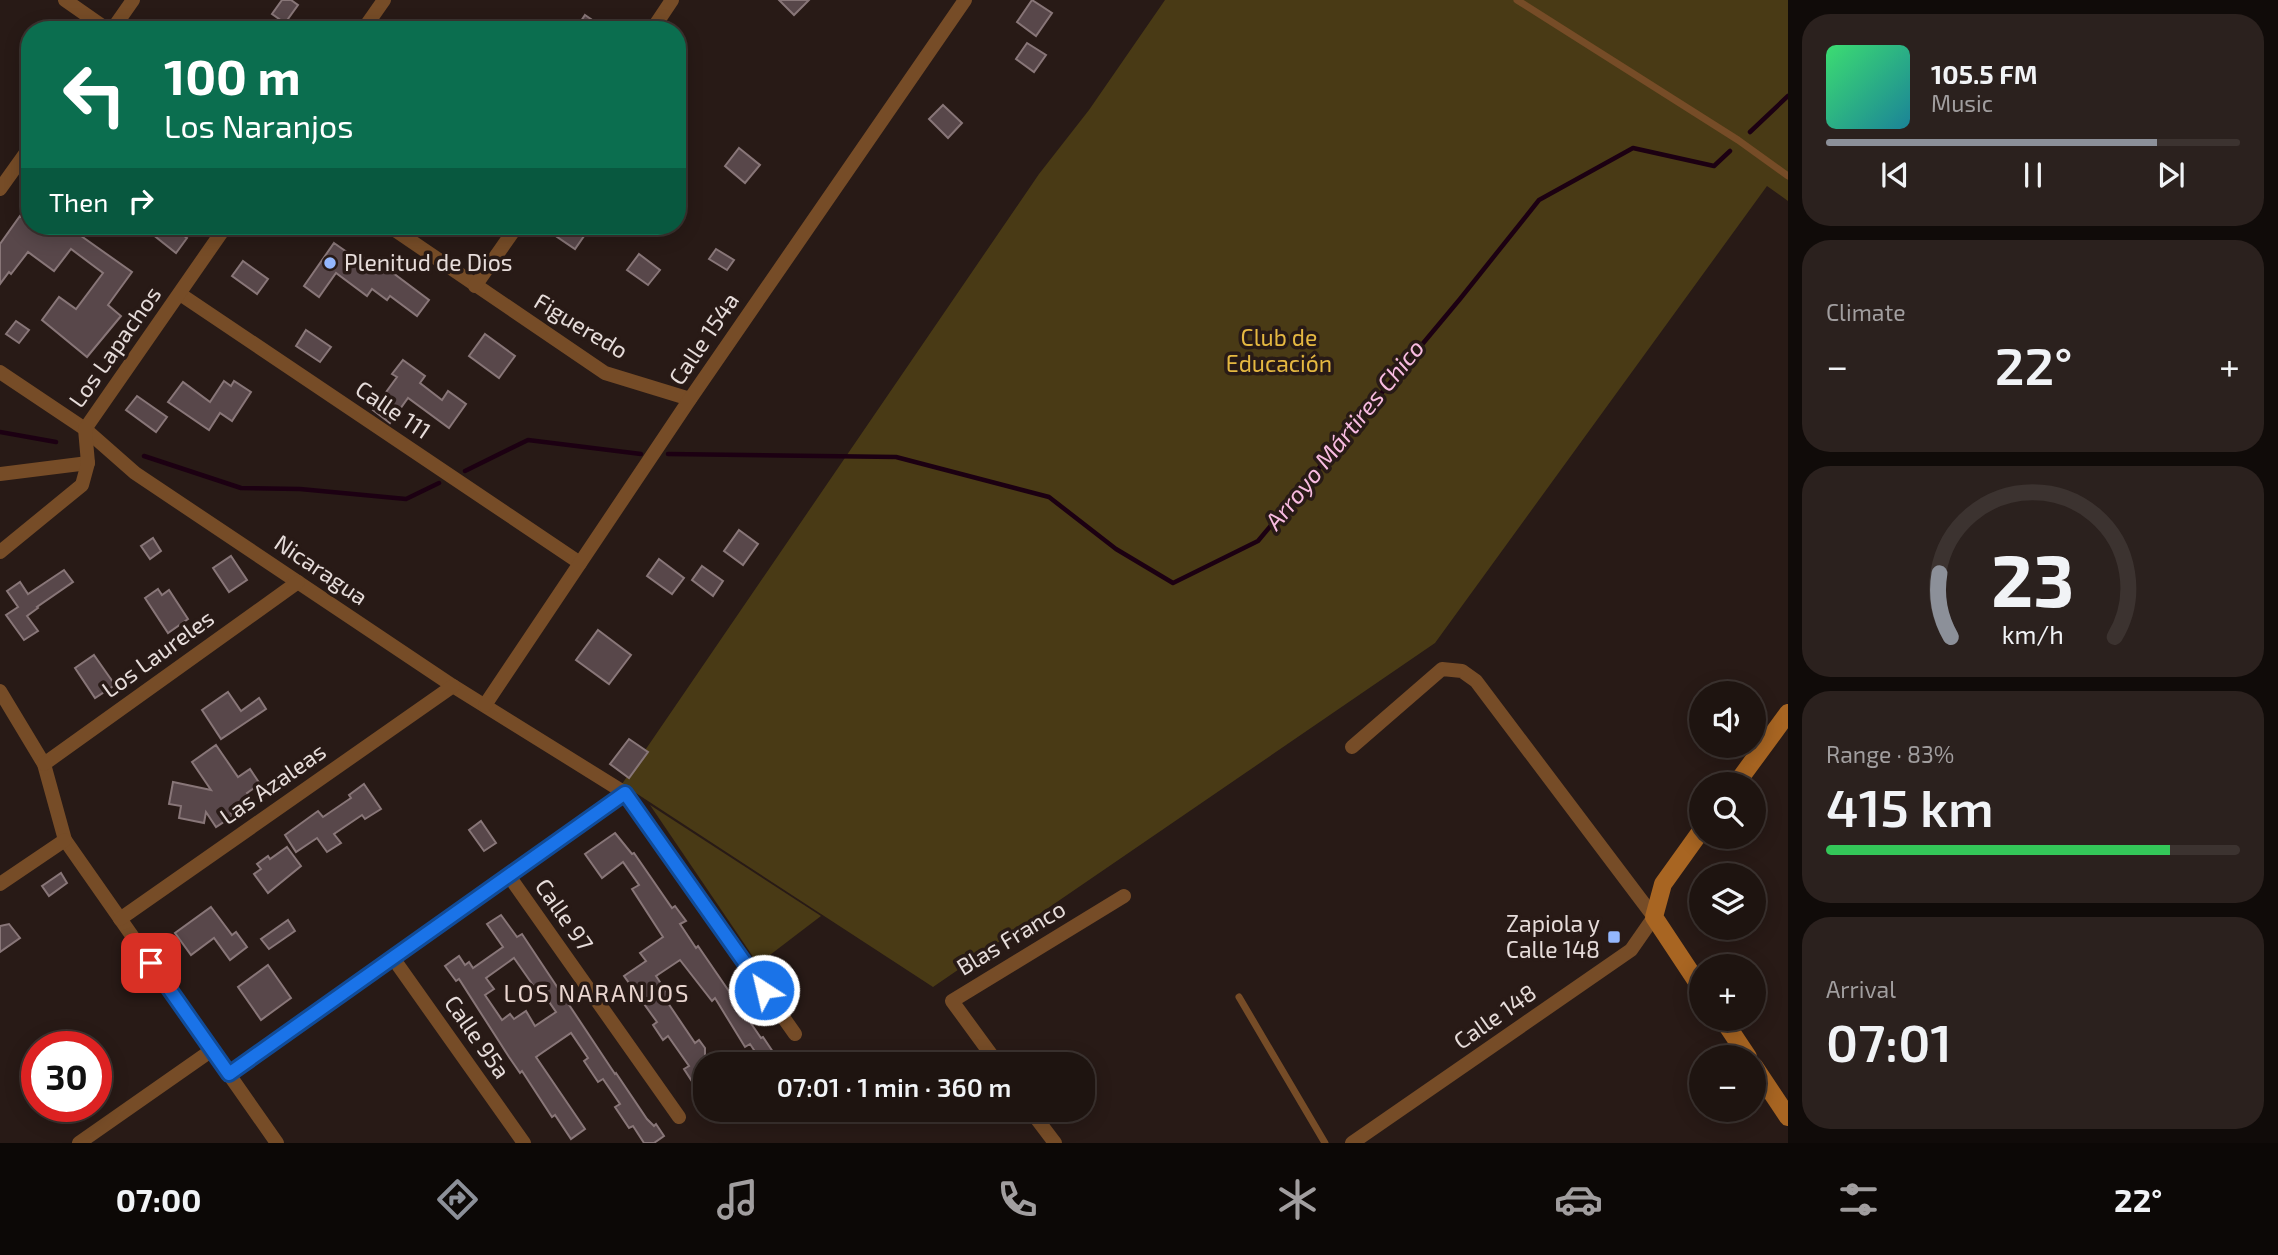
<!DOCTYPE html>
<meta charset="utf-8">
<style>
body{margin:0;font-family:"Exo 2",sans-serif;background:#2b211e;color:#f1f3f6;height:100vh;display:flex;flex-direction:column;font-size:26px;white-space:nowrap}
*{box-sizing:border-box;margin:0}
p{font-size:23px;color:#a19e9f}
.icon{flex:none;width:38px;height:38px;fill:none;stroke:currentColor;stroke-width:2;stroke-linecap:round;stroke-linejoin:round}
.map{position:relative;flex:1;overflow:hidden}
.panel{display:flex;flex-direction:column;gap:14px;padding:14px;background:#100b09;width:490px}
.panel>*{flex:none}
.hud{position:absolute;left:21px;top:21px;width:665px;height:214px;border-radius:28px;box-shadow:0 4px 18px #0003,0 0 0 2px #3c3330;background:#0b6e4f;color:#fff;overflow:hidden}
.controls{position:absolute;left:1689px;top:681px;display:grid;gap:14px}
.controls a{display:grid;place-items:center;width:77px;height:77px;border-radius:50%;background:#1e1410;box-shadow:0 4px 18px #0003,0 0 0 2px #3c3330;font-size:35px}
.speed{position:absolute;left:21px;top:1031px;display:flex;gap:14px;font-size:35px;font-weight:700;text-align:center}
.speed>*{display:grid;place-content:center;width:91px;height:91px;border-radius:50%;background:#1e1410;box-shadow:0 4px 18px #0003,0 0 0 2px #3c3330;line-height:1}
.speed .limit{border:10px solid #d22;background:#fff;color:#111}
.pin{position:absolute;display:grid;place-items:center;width:60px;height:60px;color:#fff;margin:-30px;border-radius:14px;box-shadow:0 4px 10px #0006}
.me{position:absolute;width:77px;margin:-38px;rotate:325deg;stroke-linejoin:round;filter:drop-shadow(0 0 5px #0008)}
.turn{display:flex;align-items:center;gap:24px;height:147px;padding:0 28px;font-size:32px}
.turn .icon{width:91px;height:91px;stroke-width:2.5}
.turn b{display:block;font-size:49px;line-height:60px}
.then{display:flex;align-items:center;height:66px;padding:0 28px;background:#0003;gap:14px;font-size:26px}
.big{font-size:52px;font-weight:600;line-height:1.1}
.panel .tile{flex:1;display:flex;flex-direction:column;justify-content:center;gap:10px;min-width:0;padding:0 24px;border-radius:28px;background:#2b211e}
.panel .dial{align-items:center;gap:0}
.dial svg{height:182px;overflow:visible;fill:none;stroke:#3c3330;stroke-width:7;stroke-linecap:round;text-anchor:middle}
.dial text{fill:#f1f3f6;stroke:none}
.song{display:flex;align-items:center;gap:21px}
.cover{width:84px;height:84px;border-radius:10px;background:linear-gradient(135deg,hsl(140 70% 55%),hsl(190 70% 35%))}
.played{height:7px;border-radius:4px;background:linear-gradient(90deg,#8c9099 80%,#3c3330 80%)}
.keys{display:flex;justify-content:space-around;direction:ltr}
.heat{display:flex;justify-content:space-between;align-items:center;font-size:38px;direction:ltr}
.charge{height:10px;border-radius:5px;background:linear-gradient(90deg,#34c759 83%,#3c3330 0)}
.trip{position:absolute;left:693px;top:1052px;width:402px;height:70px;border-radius:28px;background:#1e1410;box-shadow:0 4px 18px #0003,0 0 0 2px #3c3330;font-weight:600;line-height:70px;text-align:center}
.dock{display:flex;height:112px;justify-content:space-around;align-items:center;background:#0c0806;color:#a19e9f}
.dock .icon{width:49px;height:49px}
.dock .selected{color:#8c9099}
.dock b{font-size:32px;color:#f1f3f6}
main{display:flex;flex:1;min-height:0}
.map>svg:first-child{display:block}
.green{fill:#493a15}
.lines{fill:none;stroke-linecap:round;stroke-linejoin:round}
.stream{stroke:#1c0012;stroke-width:4.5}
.building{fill:#58474a;stroke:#887678;stroke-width:2;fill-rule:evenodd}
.lane{stroke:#764c27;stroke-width:7}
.street{stroke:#764c27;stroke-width:14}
.secondary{stroke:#a86522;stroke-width:18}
.route-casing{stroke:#114b97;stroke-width:18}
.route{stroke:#1a73e8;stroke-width:12}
.poi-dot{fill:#94b7fd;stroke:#281a16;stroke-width:2.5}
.labels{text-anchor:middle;stroke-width:7;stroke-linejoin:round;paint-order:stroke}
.poi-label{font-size:23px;fill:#e6dcda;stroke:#281a16;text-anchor:start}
.street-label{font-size:23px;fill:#e6dcda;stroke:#281a16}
.park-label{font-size:23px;fill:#e5b841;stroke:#281a16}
.water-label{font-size:24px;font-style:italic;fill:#f8bbe0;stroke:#281a16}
.neighbourhood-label{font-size:24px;letter-spacing:2px;fill:#ead6d0;stroke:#281a16}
</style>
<main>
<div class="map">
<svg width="1788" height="1143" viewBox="0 0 1788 1143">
<rect width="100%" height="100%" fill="#281a16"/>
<g class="green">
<polygon points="1165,0 1788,0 1788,201 1767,186 1435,643 933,987 622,784 1039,174 1089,110"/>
<polygon points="650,805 821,916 758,964"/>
</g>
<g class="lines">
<g class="stream">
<polyline points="1750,132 1788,96"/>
<polyline points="0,432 56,442"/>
<polyline points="668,454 896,457 1049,497 1116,549 1173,583 1258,541 1460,299 1539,200 1633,148 1714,166 1730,151"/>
<polyline points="144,456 241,488 300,489 406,499 439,483"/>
<polyline points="465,471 528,440 641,454"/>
</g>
</g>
<g class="building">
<polygon points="282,0 291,0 298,5 285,23 272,14"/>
<polygon points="779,0 809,0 794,15"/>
<polygon points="1032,0 1052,13 1036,36 1017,22"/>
<polygon points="585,15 607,30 575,30"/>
<polygon points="1027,43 1046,55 1034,72 1016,59"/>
<polygon points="943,105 962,123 948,138 929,119"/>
<polygon points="739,148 760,165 745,183 725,166"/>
<polygon points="20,216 30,223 30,226 34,226 44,233 50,226 67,226 132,272 108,305 121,316 87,357 42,320 59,297 76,309 103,273 71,249 54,271 28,252 11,274 9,272 0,284 0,244"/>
<polygon points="142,226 169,226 187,238 176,253"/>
<polygon points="541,226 591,226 575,249"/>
<polygon points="334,243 354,257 357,253 378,269 381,264 429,300 417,316 390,296 387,300 372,289 367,296 336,273 319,297 304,286"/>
<polygon points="716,249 734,260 727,270 709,259"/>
<polygon points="639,254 660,270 648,285 627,270"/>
<polygon points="243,261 268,279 257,294 232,276"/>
<polygon points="16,321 29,330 19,343 6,334"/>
<polygon points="306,330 331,347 320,362 296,346"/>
<polygon points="485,334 515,356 499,378 469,356"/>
<polygon points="403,360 425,376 420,383 442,400 448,391 466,404 449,428 408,398 390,423 373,410 397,377 392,374"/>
<polygon points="224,381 231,386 234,381 251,392 232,421 220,413 209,430 168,402 183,382 210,402"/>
<polygon points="137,396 167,417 156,432 126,410"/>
<polygon points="739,530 758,544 743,565 724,551"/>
<polygon points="153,538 161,551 150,559 141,546"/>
<polygon points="231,556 247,580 229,592 213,568"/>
<polygon points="659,559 684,578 672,594 647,576"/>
<polygon points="702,566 723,581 713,596 692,580"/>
<polygon points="64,570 73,582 37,607 38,608 27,616 38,631 24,640 6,615 18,607 7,591 20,582 28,594"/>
<polygon points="158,589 162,595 169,590 188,619 168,633 145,598"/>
<polygon points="598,630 631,655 609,684 576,660"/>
<polygon points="94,655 115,685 95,698 75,668"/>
<polygon points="228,692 241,711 259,698 266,709 221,739 202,710"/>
<polygon points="629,739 648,752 629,778 610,764"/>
<polygon points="216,745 238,777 250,769 260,784 247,793 251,799 231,813 233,816 216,827 206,812 204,823 179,818 181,806 169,804 173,782 211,790 192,762"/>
<polygon points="364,784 381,809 365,819 362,815 334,834 341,843 327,852 317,838 296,852 285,835 318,811 323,817 351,798 349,795"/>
<polygon points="481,821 496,843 484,851 469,830"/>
<polygon points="615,833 632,854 634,853 672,908 675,906 686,921 680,924 696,948 698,946 761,1038 763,1037 773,1052 760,1059 750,1044 745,1047 715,998 712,1001 680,960 656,976 672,1000 668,1003 695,1043 699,1040 705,1048 705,1079 695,1086 684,1069 689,1066 668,1036 663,1040 653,1025 657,1022 624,976 646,961 640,953 663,937 632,889 639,885 623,862 602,878 585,854"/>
<polygon points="287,847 301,866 268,893 254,874 261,869 257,864 268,856 270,859"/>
<polygon points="61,873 67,883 49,896 42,886"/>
<polygon points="211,907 232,935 236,932 247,947 230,960 214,938 191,955 175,933"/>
<path d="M501 915 517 937 522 934 615 1074 616 1073 647 1119 654 1126 656 1124 664 1136 654 1143H644L633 1126 629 1128 615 1107 620 1104 603 1079 598 1082 584 1061 588 1058 571 1033 536 1057 585 1129 571 1139 555 1115 552 1117 522 1071 520 1073 509 1057 459 979 456 981 445 966 459 956 465 965 469 962 473 968 503 947 487 924ZM514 958 535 988 538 986 556 1012 535 1026 526 1011 514 1019 510 1014 502 1020 485 995 494 989 486 978Z"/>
<polygon points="288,920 295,931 269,949 261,939"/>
<polygon points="9,924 20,938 0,952 0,926"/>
<polygon points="268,965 291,998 261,1020 238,987"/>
</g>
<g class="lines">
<g class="lane">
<polyline points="1517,0 1738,140 1788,176"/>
<polyline points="1239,997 1325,1143"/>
</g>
<g class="street">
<polyline points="65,0 108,30"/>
<polyline points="112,30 133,0"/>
<polyline points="363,30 384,0"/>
<polyline points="652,30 672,0"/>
<polyline points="0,189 30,147"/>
<polyline points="389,226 605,373 690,399"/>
<polyline points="475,286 517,226"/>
<polyline points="180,294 580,563"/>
<polyline points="0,372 85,429 135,473 453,686 625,793 795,1034"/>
<polyline points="0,474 88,463"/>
<polyline points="0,552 82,485 88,463 85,429 226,226"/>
<polyline points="0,691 44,764 65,840 277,1143"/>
<polyline points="485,705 690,399 965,0"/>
<polyline points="1352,747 1442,669 1462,671 1476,681 1654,917 1631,950 1352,1143"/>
<polyline points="44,764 298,582"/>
<polyline points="509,876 679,1117"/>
<polyline points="0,884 65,840"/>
<polyline points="120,919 453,686"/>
<polyline points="393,958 524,1143"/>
<polyline points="998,1064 952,1001 1124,896"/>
<polyline points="229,1075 625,793"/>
<polyline points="1030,1110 1055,1143"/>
<polyline points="79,1143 212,1050"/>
</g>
<g class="secondary">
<polyline points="1736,784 1788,713"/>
<polyline points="1701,831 1663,884 1654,917 1701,988"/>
<polyline points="1722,1018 1748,1057"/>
<polyline points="1754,1066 1788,1117"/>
</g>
</g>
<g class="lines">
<g class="route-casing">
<polyline id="route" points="151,963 229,1074 625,793 764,990"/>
</g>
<use href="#route" class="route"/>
</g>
<g class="poi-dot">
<circle cx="330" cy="263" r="7"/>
<rect x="1607" y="930" width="14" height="14" rx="3.5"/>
</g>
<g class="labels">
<g class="poi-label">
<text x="344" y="271">Plenitud de Dios</text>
<text x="1600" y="932" text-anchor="end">Zapiola y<tspan x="1600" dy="26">Calle 148</tspan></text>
</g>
<g class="street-label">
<text transform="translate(581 326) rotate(31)" y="8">Figueredo</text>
<text transform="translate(704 339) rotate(-56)" y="8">Calle 154a</text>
<text transform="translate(115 347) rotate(-55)" y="8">Los Lapachos</text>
<text transform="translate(393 410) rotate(34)" y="8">Calle 111</text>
<text transform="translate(321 570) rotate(34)" y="8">Nicaragua</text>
<text transform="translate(158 654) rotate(-36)" y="8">Los Laureles</text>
<text transform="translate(273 784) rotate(-35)" y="8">Las Azaleas</text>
<text transform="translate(564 915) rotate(55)" y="8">Calle 97</text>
<text transform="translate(1011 938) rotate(-31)" y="8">Blas Franco</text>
<text transform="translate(1495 1017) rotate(-35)" y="8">Calle 148</text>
<text transform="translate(477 1037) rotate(55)" y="8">Calle 95a</text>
</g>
<g class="park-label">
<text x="1279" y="346">Club de<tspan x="1279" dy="26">Educación</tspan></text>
</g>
<g class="water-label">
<text transform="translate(1345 435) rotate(-51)" y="8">Arroyo Mártires Chico</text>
</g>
<g class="neighbourhood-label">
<text x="597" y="1002">LOS NARANJOS</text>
</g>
</g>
</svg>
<div class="controls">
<a><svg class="icon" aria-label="sound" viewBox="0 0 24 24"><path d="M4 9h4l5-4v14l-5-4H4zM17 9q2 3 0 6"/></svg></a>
<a><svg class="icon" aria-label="search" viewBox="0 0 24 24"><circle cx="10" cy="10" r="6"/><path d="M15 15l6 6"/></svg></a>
<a><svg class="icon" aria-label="layers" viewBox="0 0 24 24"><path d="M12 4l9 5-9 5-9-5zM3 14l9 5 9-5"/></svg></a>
<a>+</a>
<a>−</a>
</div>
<div class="speed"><div class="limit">30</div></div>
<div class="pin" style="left:151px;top:963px;background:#d93025"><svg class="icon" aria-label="arrive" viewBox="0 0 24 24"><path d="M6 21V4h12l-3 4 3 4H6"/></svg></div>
<svg class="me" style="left:764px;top:990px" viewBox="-20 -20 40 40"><circle r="17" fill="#1a73e8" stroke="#fff" stroke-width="3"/><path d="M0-11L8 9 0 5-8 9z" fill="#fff"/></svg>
<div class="trip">07:01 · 1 min · 360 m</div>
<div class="hud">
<div class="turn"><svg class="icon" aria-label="left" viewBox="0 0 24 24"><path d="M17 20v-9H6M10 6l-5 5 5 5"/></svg><div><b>100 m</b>Los Naranjos</div></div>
<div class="then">Then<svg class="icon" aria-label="right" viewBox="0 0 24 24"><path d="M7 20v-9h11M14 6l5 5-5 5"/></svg></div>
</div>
</div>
<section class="panel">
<div class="tile">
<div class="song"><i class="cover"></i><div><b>105.5 FM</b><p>Music</p></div></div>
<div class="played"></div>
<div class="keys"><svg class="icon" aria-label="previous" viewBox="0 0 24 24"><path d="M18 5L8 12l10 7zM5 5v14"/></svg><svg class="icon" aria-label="pause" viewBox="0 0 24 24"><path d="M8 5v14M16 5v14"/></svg><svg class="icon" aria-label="next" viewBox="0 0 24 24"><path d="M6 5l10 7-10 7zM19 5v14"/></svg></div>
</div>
<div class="tile"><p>Climate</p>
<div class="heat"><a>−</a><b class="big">22°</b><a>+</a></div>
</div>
<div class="tile dial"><svg viewBox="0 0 100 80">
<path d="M14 69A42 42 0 1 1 86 69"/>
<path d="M14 69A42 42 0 0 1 9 41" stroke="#8c9099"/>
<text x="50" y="56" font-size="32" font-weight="700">23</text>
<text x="50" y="72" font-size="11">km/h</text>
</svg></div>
<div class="tile"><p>Range · 83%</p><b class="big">415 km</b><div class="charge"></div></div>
<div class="tile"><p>Arrival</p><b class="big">07:01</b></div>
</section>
</main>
<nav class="dock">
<b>07:00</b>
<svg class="icon selected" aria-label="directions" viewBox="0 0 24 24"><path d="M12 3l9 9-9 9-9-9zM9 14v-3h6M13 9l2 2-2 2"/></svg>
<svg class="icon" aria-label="music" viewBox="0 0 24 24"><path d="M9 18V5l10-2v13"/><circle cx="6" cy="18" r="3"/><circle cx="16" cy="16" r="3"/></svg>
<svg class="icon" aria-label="phone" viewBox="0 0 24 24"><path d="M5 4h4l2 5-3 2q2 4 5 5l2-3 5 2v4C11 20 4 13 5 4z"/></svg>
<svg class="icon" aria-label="climate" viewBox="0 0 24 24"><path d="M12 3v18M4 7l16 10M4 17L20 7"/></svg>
<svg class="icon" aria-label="car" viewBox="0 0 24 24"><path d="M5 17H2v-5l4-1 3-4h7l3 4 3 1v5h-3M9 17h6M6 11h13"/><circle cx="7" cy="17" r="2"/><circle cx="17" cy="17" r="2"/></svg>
<svg class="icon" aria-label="filters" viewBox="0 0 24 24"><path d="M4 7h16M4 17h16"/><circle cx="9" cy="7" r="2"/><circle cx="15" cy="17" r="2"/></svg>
<b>22°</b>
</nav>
